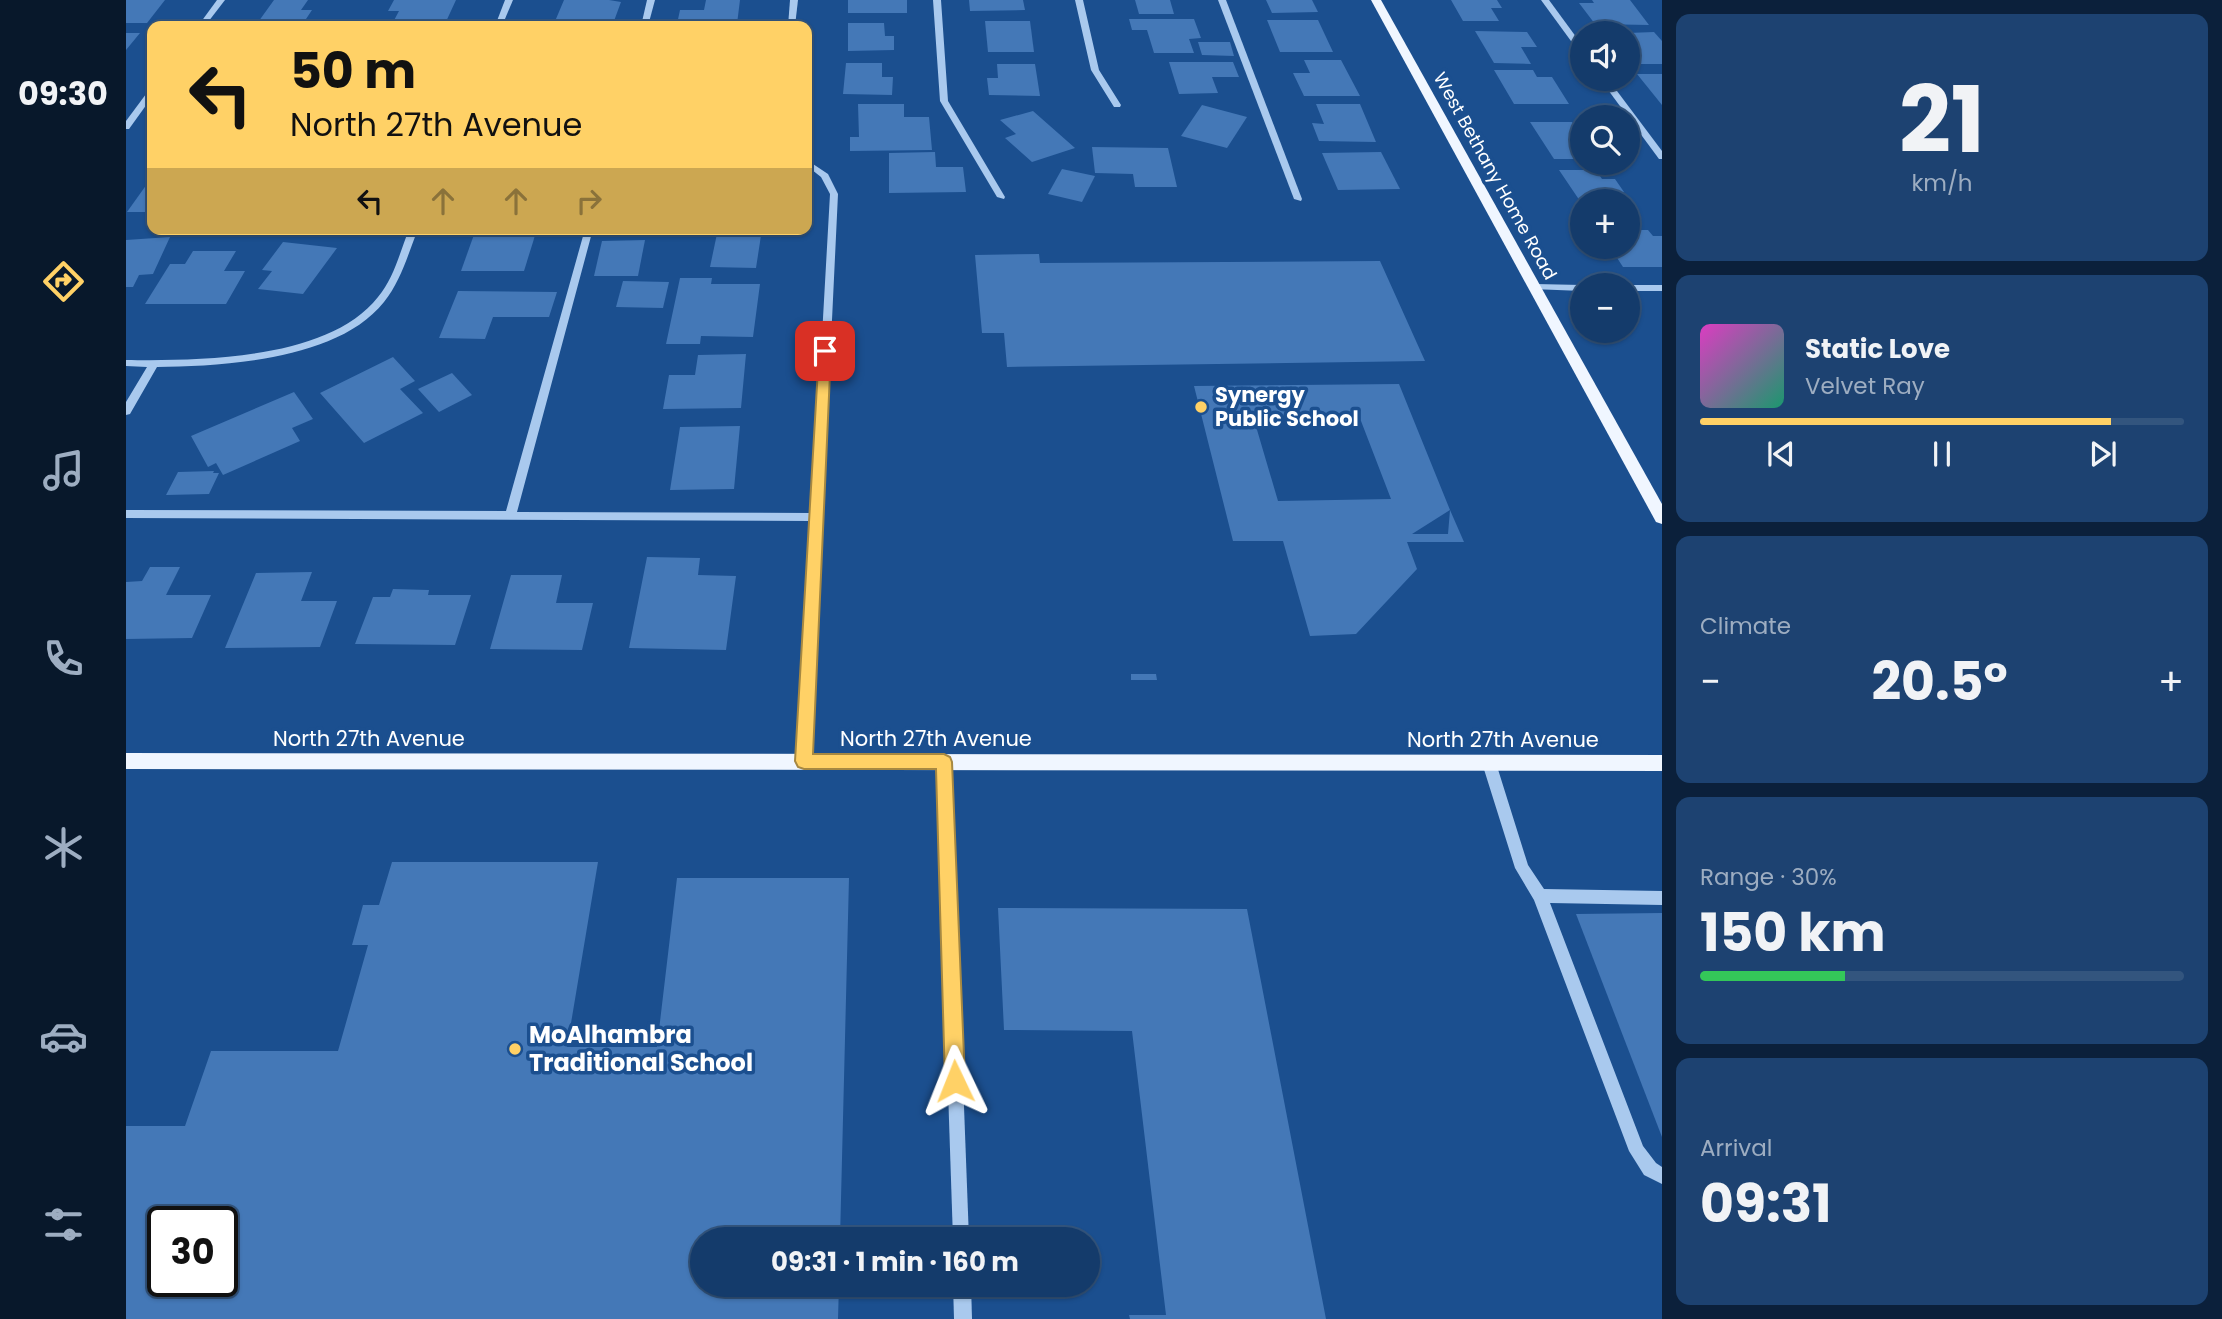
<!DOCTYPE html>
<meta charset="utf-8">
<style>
body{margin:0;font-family:Poppins,sans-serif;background:#1d4271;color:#f1f3f6;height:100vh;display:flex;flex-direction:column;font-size:26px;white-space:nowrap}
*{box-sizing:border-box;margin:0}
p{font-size:23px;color:#9dadc1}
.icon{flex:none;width:38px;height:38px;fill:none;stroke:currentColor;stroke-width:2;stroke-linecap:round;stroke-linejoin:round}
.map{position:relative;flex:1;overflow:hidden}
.details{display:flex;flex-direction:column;gap:14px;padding:14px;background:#0b203b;width:560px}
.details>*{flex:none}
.guide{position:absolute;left:21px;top:21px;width:665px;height:214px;border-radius:14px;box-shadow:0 2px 5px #0004,0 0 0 2px #33557e;background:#ffd166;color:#111;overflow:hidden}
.tools{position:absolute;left:1444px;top:21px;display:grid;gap:14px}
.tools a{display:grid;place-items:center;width:70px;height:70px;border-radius:50%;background:#143b6b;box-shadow:0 2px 5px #0004,0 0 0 2px #33557e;font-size:35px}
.speed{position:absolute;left:21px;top:1206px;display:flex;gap:14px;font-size:35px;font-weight:700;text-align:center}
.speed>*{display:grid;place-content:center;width:91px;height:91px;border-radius:50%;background:#143b6b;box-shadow:0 2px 5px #0004,0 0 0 2px #33557e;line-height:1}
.speed .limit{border:4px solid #111;border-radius:10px;background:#fff;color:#111}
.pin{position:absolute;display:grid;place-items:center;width:60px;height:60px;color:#fff;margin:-30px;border-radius:14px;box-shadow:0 4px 10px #0006}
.me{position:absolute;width:77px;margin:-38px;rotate:358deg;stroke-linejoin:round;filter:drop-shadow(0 0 5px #0008)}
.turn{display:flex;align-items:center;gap:24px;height:147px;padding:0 28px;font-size:32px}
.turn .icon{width:91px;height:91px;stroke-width:2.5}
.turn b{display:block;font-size:49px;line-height:60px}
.lanes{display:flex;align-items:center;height:66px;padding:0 28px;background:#0003;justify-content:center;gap:35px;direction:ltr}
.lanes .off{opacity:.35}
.big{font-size:52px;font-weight:700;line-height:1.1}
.details .tile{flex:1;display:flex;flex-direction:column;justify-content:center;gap:10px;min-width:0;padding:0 24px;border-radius:14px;background:#1d4271}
.details .dial{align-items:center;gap:0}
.dial b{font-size:91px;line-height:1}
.song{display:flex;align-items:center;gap:21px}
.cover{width:84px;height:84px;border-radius:10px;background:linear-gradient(135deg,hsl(310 70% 55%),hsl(160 70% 35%))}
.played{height:7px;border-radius:4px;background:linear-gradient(90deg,#ffd166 85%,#33557e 85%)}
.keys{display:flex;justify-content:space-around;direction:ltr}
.heat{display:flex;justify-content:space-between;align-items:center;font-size:38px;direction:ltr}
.charge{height:10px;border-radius:5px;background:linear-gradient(90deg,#34c759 30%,#33557e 0)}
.trip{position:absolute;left:564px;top:1227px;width:410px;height:70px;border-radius:35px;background:#143b6b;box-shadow:0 2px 5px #0004,0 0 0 2px #33557e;font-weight:700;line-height:70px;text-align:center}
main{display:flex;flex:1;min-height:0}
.tab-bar{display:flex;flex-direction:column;width:126px;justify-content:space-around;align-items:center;background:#08182b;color:#9dadc1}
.tab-bar .icon{width:49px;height:49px}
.tab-bar .selected{color:#ffd166}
.tab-bar b{font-size:32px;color:#f1f3f6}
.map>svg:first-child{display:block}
.building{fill:#4478b7;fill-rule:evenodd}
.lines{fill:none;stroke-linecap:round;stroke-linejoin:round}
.minor{fill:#a9c9ee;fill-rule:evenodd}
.major{fill:#f0f6ff;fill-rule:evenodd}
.route{fill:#ffd166;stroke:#a68842;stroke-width:2}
.poi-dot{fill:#ffd166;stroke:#1b4f8f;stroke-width:2.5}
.labels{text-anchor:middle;stroke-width:7;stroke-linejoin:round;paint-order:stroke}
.far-street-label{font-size:18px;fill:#fff;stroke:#1b4f8f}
.poi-label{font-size:21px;font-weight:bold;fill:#fff;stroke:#1b4f8f;text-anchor:start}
.street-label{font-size:21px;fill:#fff;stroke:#1b4f8f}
.near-poi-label{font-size:24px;font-weight:bold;fill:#fff;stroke:#1b4f8f;text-anchor:start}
</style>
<main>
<nav class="tab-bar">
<b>09:30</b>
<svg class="icon selected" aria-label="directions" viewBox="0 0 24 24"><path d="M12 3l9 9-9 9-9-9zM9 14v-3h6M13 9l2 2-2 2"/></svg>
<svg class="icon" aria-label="music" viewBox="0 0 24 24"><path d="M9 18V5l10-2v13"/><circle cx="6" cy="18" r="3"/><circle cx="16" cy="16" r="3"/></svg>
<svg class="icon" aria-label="phone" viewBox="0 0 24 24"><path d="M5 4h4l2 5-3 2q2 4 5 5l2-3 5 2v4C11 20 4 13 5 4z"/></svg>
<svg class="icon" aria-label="climate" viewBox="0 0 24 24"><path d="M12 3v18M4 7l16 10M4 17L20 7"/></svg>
<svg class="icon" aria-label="car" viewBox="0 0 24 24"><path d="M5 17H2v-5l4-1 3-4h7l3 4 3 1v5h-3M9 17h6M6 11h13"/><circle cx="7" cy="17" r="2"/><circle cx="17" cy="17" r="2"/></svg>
<svg class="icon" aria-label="filters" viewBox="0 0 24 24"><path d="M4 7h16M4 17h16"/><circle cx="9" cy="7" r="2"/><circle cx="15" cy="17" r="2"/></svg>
</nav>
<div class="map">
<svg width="1536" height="1319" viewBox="0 0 1536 1319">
<rect width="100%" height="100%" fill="#1b4f8f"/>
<g class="building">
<polygon points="0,0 39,0 21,23 0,23"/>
<polygon points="148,0 182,0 175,10 186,10 176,25 130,25"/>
<polygon points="268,0 330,0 318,26 265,26 273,11 262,11"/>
<polygon points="438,0 483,0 495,2 488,21 465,21 462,26 427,26"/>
<polygon points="580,0 614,0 611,24 551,24 554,10 578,10"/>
<rect x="722" y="0" width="59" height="13"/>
<polygon points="843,0 897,0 899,10 844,11"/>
<polygon points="1009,0 1044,0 1048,14 1013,14"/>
<polygon points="1140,0 1186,0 1192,12 1146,13"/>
<polygon points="1325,0 1371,0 1376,8 1365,8 1373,21 1337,21"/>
<polygon points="1466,0 1504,0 1523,25 1469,24 1453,3 1468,3"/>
<polygon points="1003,19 1068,19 1075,38 1063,39 1068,53 1028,53 1021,30 1006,30"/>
<polygon points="1141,20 1192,20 1207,52 1154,52"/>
<polygon points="859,21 904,21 908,52 862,52"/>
<polygon points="722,23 758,23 759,36 768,36 768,50 722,51"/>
<polygon points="1349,31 1401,32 1411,47 1395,47 1405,64 1368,63"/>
<polygon points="1528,32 1536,41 1536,64 1510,64 1502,54 1502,33"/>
<polygon points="0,33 14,33 0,50"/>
<polygon points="1072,42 1104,42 1108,56 1076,55"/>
<polygon points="1178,60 1215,60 1234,96 1178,96 1167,73 1184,73"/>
<polygon points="1043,62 1107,62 1113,77 1086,77 1092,93 1053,94"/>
<polygon points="720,63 756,63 756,77 767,77 766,95 717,94"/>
<polygon points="871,64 909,64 914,96 863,95 861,78 872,78"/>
<polygon points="1368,70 1407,70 1411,77 1426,77 1443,104 1388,104"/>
<polygon points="1511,74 1536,74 1536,105"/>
<polygon points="732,104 778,104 778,117 803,117 806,150 724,151 724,137 733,137"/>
<polygon points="1190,104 1234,104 1250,142 1193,141 1186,123 1198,124"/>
<polygon points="1076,105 1121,117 1101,148 1055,136"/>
<polygon points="907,111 949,148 906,162 879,138 890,134 874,120"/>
<polygon points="1404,122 1446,122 1456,136 1456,159 1428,159"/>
<polygon points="966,147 1042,148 1051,187 1009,187 1007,174 969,173"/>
<polygon points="809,152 810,167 837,167 840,192 763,193 763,153"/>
<polygon points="1255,152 1274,189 1212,190 1196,153"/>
<polygon points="936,169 969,176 956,202 922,194"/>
<polygon points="1433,170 1470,170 1476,179 1489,179 1498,192 1485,192 1491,201 1456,201 1456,204"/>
<polygon points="26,177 26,212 1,212"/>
<polygon points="350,229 411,229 398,271 335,271"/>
<polygon points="592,229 636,229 630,268 584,267"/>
<polygon points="1502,230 1522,230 1527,236 1536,236 1536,267 1497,267 1484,247 1502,247"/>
<polygon points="44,237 27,274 13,275 7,287 0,287 0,240"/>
<polygon points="519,240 512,276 468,276 476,241"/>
<polygon points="157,242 211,248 177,294 132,289 146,271 136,270"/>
<polygon points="67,251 110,251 98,271 119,271 100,304 19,304 44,264 59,264"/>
<polygon points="913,254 914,263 1254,261 1299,361 881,367 878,333 856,333 849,255"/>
<polygon points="554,278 586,278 585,284 634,284 627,337 575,336 574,344 540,344"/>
<polygon points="497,281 543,282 537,308 490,307"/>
<polygon points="332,291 431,292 423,317 367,317 359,339 313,338"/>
<polygon points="620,354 615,408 537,409 543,375 569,375 572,355"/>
<polygon points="267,357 289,381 274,389 297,413 238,443 194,393"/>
<polygon points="326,373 346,395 313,412 292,389"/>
<path d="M1273 384 1324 510 1286 534H1322L1324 510 1338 542H1281L1291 569 1230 634 1184 636 1157 541H1107L1068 386ZM1235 421 1265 499 1152 501 1129 423Z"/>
<polygon points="168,392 187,419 166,428 174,441 97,475 90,463 82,467 65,436"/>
<polygon points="614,426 608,489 544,490 554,427"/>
<polygon points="88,471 87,473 93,473 83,494 40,495 52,472"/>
<polygon points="521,557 574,558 572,575 610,576 600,650 503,648"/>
<polygon points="24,567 54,567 40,595 85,595 66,638 0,639 0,582 16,581"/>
<polygon points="186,572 175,601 211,601 194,647 99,648 130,573"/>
<polygon points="385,575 436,575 430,603 467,603 456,650 364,649"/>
<polygon points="267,589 303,590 302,595 345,595 329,645 229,644 247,597 264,597"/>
<polygon points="1005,674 1030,674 1031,680 1005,680"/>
<path d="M266 862H472L441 1047H531L551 878H723L714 1239H576V1284H713L712 1319H0V1126H59L85 1051H212L242 945H226L237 905H253ZM37 1222H96V1281H37Z"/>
<polygon points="872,908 1121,909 1200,1319 1004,1319 1003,1315 1040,1315 1006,1031 878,1030"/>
<polygon points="1536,913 1536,1137 1450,914"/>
</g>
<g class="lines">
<g class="minor">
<polygon points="91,0 99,0 79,26 72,26"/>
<polygon points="379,0 387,0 376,26 369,26"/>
<polygon points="521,0 529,0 522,26 515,26"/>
<polygon points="664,0 672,0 669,26 662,26"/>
<polygon points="807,0 815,0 822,101 879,197 878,199 871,197 814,101"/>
<polygon points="949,0 957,0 973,70 995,105 994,107 988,107 965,70"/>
<polygon points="1092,0 1100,0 1176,199 1175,201 1168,199"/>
<polygon points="1415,0 1423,0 1456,45 1456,52 1453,52"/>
<polygon points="1474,79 1482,79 1536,151 1536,159 1533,159"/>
<polygon points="23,90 26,90 26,97 3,129 0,129 0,121"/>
<polygon points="681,160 702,174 712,194 685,761 683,765 678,767 673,765 671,761 685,521 0,518 0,510 380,511 459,229 467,229 391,512 686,513 704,194 695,177 681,166"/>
<path d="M283 229H292C282 254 275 281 258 302 212 360 99 366 31 367L4 414 0 415V402L21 367 0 366V360C73 361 203 360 252 297 268 278 274 252 283 229Z"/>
<polygon points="1409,284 1456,285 1457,285 1456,291 1406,289 1404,287"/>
<polygon points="1501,285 1536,285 1536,291 1502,291"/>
<polygon points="818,756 823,758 825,762 843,1239 827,1239 811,762 813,758"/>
<polygon points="1363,757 1368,759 1370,763 1402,865 1418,889 1536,891 1536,905 1424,903 1517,1146 1530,1163 1536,1167 1536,1184 1518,1175 1503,1151 1408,900 1389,868 1356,763 1358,759"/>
<polygon points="827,1284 845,1284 846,1319 828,1319"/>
</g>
<g class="major">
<polygon points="1245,0 1255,0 1536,504 1536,524 1530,522"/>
<polygon points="0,753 1536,755 1536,771 0,769"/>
</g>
</g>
<polygon class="route" points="699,346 705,351 687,754 818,754 824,757 826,762 839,1081 836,1088 829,1091 822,1088 819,1081 810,769 678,769 672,767 669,761 693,351"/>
<g class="poi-dot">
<circle cx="1075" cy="407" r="7"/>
<circle cx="389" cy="1049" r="7"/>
</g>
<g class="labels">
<g class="far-street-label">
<text transform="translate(1369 176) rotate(61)" y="6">West Bethany Home Road</text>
</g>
<g class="poi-label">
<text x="1089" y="402">Synergy<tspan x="1089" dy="24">Public School</tspan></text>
</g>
<g class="street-label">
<text x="243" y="746">North 27th Avenue</text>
<text x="810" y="746">North 27th Avenue</text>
<text x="1377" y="747">North 27th Avenue</text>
</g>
<g class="near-poi-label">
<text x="403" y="1043">MoAlhambra<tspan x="403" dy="28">Traditional School</tspan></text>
</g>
</g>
</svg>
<div class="tools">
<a><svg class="icon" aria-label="sound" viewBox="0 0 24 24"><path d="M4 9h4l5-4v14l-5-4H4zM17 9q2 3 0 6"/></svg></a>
<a><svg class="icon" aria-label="search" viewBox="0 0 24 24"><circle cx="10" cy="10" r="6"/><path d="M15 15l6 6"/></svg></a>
<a>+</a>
<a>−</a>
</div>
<div class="speed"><div class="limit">30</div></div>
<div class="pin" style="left:699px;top:351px;background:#d93025"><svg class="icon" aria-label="arrive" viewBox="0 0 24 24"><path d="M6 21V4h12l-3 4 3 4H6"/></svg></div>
<svg class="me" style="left:829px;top:1081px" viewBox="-20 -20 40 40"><path d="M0-17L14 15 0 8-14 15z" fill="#ffd166" stroke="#fff" stroke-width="4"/></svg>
<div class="trip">09:31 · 1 min · 160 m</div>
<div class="guide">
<div class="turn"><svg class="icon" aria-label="left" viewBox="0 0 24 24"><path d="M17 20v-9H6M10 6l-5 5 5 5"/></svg><div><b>50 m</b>North 27th Avenue</div></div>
<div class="lanes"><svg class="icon" aria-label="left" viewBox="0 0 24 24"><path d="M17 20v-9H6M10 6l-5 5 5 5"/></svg><svg class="icon off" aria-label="ahead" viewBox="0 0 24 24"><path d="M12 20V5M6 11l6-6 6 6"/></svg><svg class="icon off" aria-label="ahead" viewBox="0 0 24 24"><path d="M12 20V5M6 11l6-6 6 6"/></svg><svg class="icon off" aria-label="right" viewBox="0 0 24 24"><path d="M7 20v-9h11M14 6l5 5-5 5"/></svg></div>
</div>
</div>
<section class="details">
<div class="tile dial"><b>21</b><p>km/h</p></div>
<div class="tile">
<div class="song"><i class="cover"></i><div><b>Static Love</b><p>Velvet Ray</p></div></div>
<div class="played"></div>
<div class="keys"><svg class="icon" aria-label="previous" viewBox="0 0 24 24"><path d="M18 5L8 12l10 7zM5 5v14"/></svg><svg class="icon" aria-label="pause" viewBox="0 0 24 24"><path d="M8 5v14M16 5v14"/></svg><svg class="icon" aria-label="next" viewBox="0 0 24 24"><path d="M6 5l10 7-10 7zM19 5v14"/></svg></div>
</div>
<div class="tile"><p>Climate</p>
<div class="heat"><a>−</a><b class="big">20.5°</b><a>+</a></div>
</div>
<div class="tile"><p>Range · 30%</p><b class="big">150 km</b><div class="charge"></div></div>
<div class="tile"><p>Arrival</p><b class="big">09:31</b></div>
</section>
</main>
